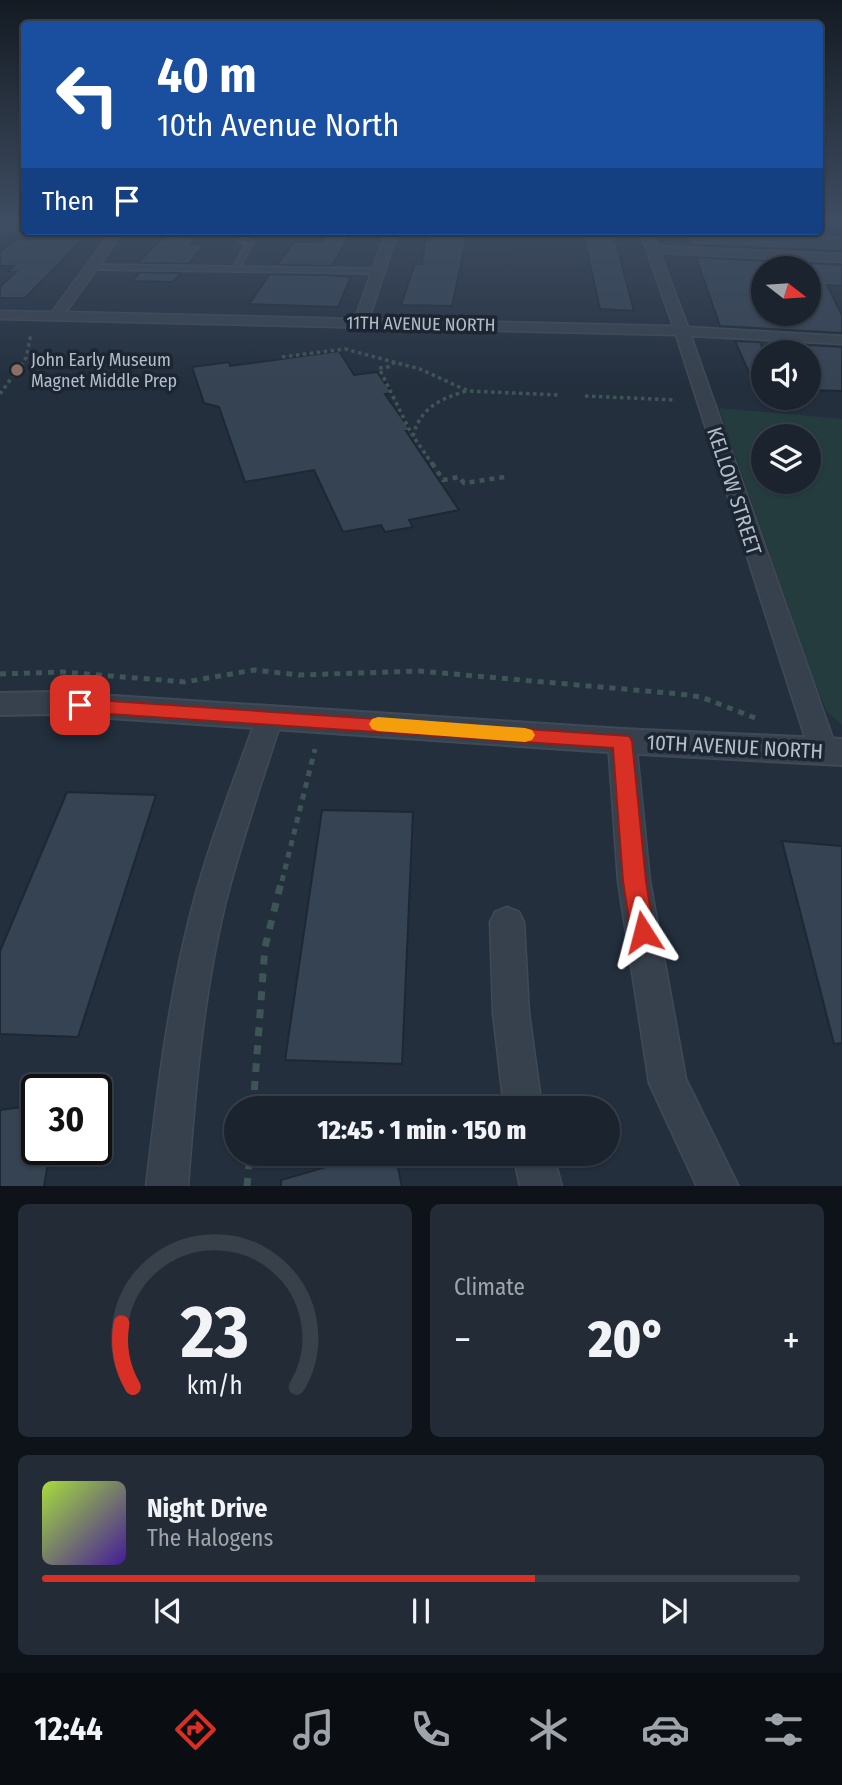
<!DOCTYPE html>
<meta charset="utf-8">
<style>
body{margin:0;font-family:"Fira Sans Condensed",sans-serif;background:#232b36;color:#f1f3f6;height:100vh;display:flex;flex-direction:column;font-size:26px;white-space:nowrap}
*{box-sizing:border-box;margin:0}
p{font-size:23px;color:#9fa4aa}
.icon{flex:none;width:38px;height:38px;fill:none;stroke:currentColor;stroke-width:2;stroke-linecap:round;stroke-linejoin:round}
.map{position:relative;height:1186px;overflow:hidden}
.sheet{display:flex;flex-direction:column;gap:18px;padding:18px;background:#0e1319;flex:1}
.sheet>*{flex:none}
.banner{position:absolute;left:21px;top:21px;width:802px;height:214px;border-radius:7px;box-shadow:0 2px 5px #0004,0 0 0 2px #38404a;background:#1a4fa0;color:#fff;overflow:hidden}
.needle{width:46px;rotate:107deg}
.controls{position:absolute;left:751px;top:256px;display:grid;gap:14px}
.controls a{display:grid;place-items:center;width:70px;height:70px;border-radius:50%;background:#1a232e;box-shadow:0 2px 5px #0004,0 0 0 2px #38404a;font-size:35px}
.speed{position:absolute;left:21px;top:1074px;display:flex;gap:14px;font-size:35px;font-weight:700;text-align:center}
.speed>*{display:grid;place-content:center;width:91px;height:91px;border-radius:50%;background:#1a232e;box-shadow:0 2px 5px #0004,0 0 0 2px #38404a;line-height:1}
.speed .limit{border:4px solid #111;border-radius:10px;background:#fff;color:#111}
.pin{position:absolute;display:grid;place-items:center;width:60px;height:60px;color:#fff;margin:-30px;border-radius:14px;box-shadow:0 4px 10px #0006}
.me{position:absolute;width:77px;margin:-38px;rotate:351deg;stroke-linejoin:round;filter:drop-shadow(0 0 5px #0008)}
.turn{display:flex;align-items:center;gap:24px;height:147px;padding:0 21px;font-size:32px}
.turn .icon{width:91px;height:91px;stroke-width:2.5}
.turn b{display:block;font-size:49px;line-height:60px}
.then{display:flex;align-items:center;height:66px;padding:0 21px;background:#0003;gap:14px;font-size:26px}
.big{font-size:52px;font-weight:800;line-height:1.1}
.sheet .card{flex:1;display:flex;flex-direction:column;justify-content:center;gap:10px;min-width:0;padding:0 24px;border-radius:10px;background:#232b36}
.sheet .dial{align-items:center;gap:0}
.dial svg{height:182px;overflow:visible;fill:none;stroke:#38404a;stroke-width:7;stroke-linecap:round;text-anchor:middle}
.dial text{fill:#f1f3f6;stroke:none}
.song{display:flex;align-items:center;gap:21px}
.cover{width:84px;height:84px;border-radius:10px;background:linear-gradient(135deg,hsl(80 70% 55%),hsl(260 70% 35%))}
.played{height:7px;border-radius:4px;background:linear-gradient(90deg,#d93025 65%,#38404a 65%)}
.keys{display:flex;justify-content:space-around;direction:ltr}
.heat{display:flex;justify-content:space-between;align-items:center;font-size:38px;direction:ltr}
.sheet .tiles{flex:1;display:grid;gap:18px;grid-template-columns:1fr 1fr}
.card:last-child{grid-column:span 2}
.trip{position:absolute;left:224px;top:1096px;width:396px;height:70px;border-radius:35px;background:#1a232e;box-shadow:0 2px 5px #0004,0 0 0 2px #38404a;font-weight:800;line-height:70px;text-align:center}
.tab-bar{display:flex;height:112px;justify-content:space-around;align-items:center;background:#0a0e12;color:#9fa4aa}
.tab-bar .icon{width:49px;height:49px}
.tab-bar .selected{color:#d93025}
.tab-bar b{font-size:32px;color:#f1f3f6}
.map>svg:first-child{display:block}
.green{fill:#253c3e;fill-rule:evenodd}
.building{fill:#354353;stroke:#1e2834;stroke-width:2;fill-rule:evenodd}
.lines{fill:none;stroke-linecap:round;stroke-linejoin:round}
.service-casing{stroke:#404a56;stroke-width:4}
.minor-casing{stroke:#404a56;stroke-width:3}
.tertiary-casing{stroke:#404a56;stroke-width:4}
.path-far3{stroke:#3e5556;stroke-width:3.5;stroke-dasharray:3.5 3.5;stroke-linecap:butt}
.path-far2{stroke:#3e5556;stroke-width:4.5;stroke-dasharray:5 5;stroke-linecap:butt}
.path-far1{stroke:#3e5556;stroke-width:5;stroke-dasharray:6 6;stroke-linecap:butt}
.path{stroke:#3e5556;stroke-width:7;stroke-dasharray:9 9;stroke-linecap:butt}
.service{fill:#37414d;fill-rule:evenodd}
.minor{fill:#37414d;fill-rule:evenodd}
.tertiary{fill:#37414d;fill-rule:evenodd}
.route{fill:#d93025;stroke:#8d1f18;stroke-width:2}
.slow{fill:#f59e0b}
.education-dot{fill:#8d6e63;stroke:#1c2632;stroke-width:2.5}
.labels{text-anchor:middle;stroke-width:7;stroke-linejoin:round;paint-order:stroke}
.far-street-label{font-size:18px;fill:#b3bcc8;stroke:#1c2632}
.far-poi-label{font-size:18px;fill:#b3bcc8;stroke:#1c2632;text-anchor:start}
.street-label{font-size:21px;fill:#b3bcc8;stroke:#1c2632}
</style>
<div class="map">
<svg width="842" height="1187" viewBox="0 0 842 1187">
<rect width="100%" height="100%" fill="#232f3d"/>
<path class="green" d="M719 408 842 419V725L827 712 814 681ZM763 436H808V481H763Z"/>
<g class="building">
<polygon points="328,231 352,231 332,266 277,265 294,242 320,242"/>
<polygon points="431,231 468,232 452,306 401,305 415,264 422,264 425,240 428,240"/>
<polygon points="592,231 613,231 634,311 600,309 583,233 593,233"/>
<polygon points="686,231 842,235 842,251 691,245"/>
<polygon points="164,236 198,237 191,244 204,245 189,264 138,263"/>
<polygon points="15,239 83,239 25,298 0,298 0,287 16,272 7,272 14,266 0,266 0,252"/>
<path d="M696 257 842 265V286L827 285 842 315V333L720 326ZM763 268H808V313H763Z"/>
<polygon points="140,272 181,273 173,282 132,281"/>
<polygon points="270,274 326,275 351,277 338,307 249,304"/>
<polygon points="735,341 760,342 763,350 763,404"/>
<polygon points="808,345 842,347 842,391 808,390"/>
<polygon points="339,351 354,375 377,372 392,393 385,394 411,431 406,431 459,510 409,520 413,527 385,532 381,525 343,532 314,470 245,482 219,407 204,403 192,367 229,362 230,366"/>
<polygon points="67,792 156,795 78,1037 0,1034 0,951"/>
<polygon points="322,810 413,812 402,1064 285,1060"/>
<polygon points="782,841 842,846 842,1043 834,1044"/>
<polygon points="37,1105 37,1150 50,1150 44,1187 0,1187 0,1110"/>
<polygon points="374,1153 395,1153 402,1187 281,1187 281,1180"/>
</g>
<g class="lines">
<g class="service-casing">
<g id="service">
<polygon points="819,222 842,223 842,227 819,226"/>
<polygon points="242,238 253,242 239,267 378,269 381,271 378,273 91,269 88,267 91,265 234,267 247,243 240,241"/>
</g>
</g>
<g class="minor-casing">
<g id="minor">
<polygon points="0,225 24,225 26,231 0,231"/>
<polygon points="112,231 124,231 66,312 355,319 386,231 398,231 369,319 673,326 640,231 652,231 657,246 842,254 842,262 660,253 688,327 842,336 842,344 691,336 837,750 833,757 823,760 813,757 809,750 676,335 0,319 0,311 52,312"/>
<path d="M270 706 279 709 283 716C263 779 241 841 225 905 203 997 195 1092 188 1187H146C157 1093 168 999 192 908 209 843 234 780 257 716L261 709Z"/>
<polygon points="622,731 632,734 636,741 650,881 686,1079 739,1187 697,1187 649,1083 618,881 608,741 612,734"/>
<polygon points="507,907 519,912 524,922 529,1013 542,1108 504,1108 493,1013 490,922 495,912"/>
<polygon points="513,1153 553,1153 562,1187 520,1187"/>
</g>
</g>
<g class="tertiary-casing">
<polygon id="tertiary" points="52,692 622,729 842,739 842,765 622,753 52,714 0,715 0,693"/>
</g>
<g class="path-far3">
<polyline points="282,357 345,349 420,369 468,391 559,395"/>
<polyline points="395,362 388,367 379,368 412,435"/>
<polyline points="0,394 26,358 31,334"/>
<polyline points="585,396 676,400"/>
<path d="M433 465 413 436C420 408 441 398 467 391"/>
</g>
<polyline class="path-far2" points="432,463 443,480 459,477 464,483 505,477"/>
<g class="path-far1">
<polyline points="0,674 63,672 185,682 254,670 299,675 419,671 680,694 701,697 758,719"/>
<polyline points="282,881 315,749"/>
</g>
<g class="path">
<polyline points="253,1108 265,947 282,879"/>
<polyline points="247,1187 250,1153"/>
</g>
<use href="#service" class="service"/>
<use href="#minor" class="minor"/>
<use href="#tertiary" class="tertiary"/>
</g>
<linearGradient id="sky" x2="0" y2="1"><stop stop-color="#131a22"/><stop offset="0.57" stop-color="#3f4d62"/><stop offset="1" stop-color="#3f4d62" stop-opacity="0"/></linearGradient>
<rect width="842" height="386" fill="url(#sky)"/>
<polygon class="route" points="80,699 629,736 632,741 646,881 654,932 651,939 643,942 635,939 631,932 623,881 613,748 80,712 73,710 70,705 73,700"/>
<polygon class="slow" points="378,717 525,728 532,730 535,735 532,740 525,742 378,731 372,729 369,724 372,719"/>
<circle class="education-dot" cx="17" cy="370" r="7"/>
<g class="labels">
<g class="far-street-label">
<text transform="translate(421 324) rotate(1)" y="6">11TH AVENUE NORTH</text>
</g>
<g class="far-poi-label">
<text x="31" y="366">John Early Museum<tspan x="31" dy="21">Magnet Middle Prep</tspan></text>
</g>
<g class="street-label">
<text transform="translate(734 491) rotate(72)" y="7">KELLOW STREET</text>
<text transform="translate(735 747) rotate(3)" y="7">10TH AVENUE NORTH</text>
</g>
</g>
</svg>
<div class="controls">
<a><svg class="needle" viewBox="-14 -14 28 28"><path d="M0-13l5 13h-10z" fill="#e53935"/><path d="M0 13l5-13h-10z" fill="#9fa4aa"/></svg></a>
<a><svg class="icon" aria-label="sound" viewBox="0 0 24 24"><path d="M4 9h4l5-4v14l-5-4H4zM17 9q2 3 0 6"/></svg></a>
<a><svg class="icon" aria-label="layers" viewBox="0 0 24 24"><path d="M12 4l9 5-9 5-9-5zM3 14l9 5 9-5"/></svg></a>
</div>
<div class="speed"><div class="limit">30</div></div>
<div class="pin" style="left:80px;top:705px;background:#d93025"><svg class="icon" aria-label="arrive" viewBox="0 0 24 24"><path d="M6 21V4h12l-3 4 3 4H6"/></svg></div>
<svg class="me" style="left:643px;top:932px" viewBox="-20 -20 40 40"><path d="M0-17L14 15 0 8-14 15z" fill="#d93025" stroke="#fff" stroke-width="4"/></svg>
<div class="trip">12:45 · 1 min · 150 m</div>
<div class="banner">
<div class="turn"><svg class="icon" aria-label="left" viewBox="0 0 24 24"><path d="M17 20v-9H6M10 6l-5 5 5 5"/></svg><div><b>40 m</b>10th Avenue North</div></div>
<div class="then">Then<svg class="icon" aria-label="arrive" viewBox="0 0 24 24"><path d="M6 21V4h12l-3 4 3 4H6"/></svg></div>
</div>
</div>
<section class="sheet">
<div class="tiles">
<div class="card dial"><svg viewBox="0 0 100 80">
<path d="M14 69A42 42 0 1 1 86 69"/>
<path d="M14 69A42 42 0 0 1 9 41" stroke="#d93025"/>
<text x="50" y="56" font-size="32" font-weight="700">23</text>
<text x="50" y="72" font-size="11">km/h</text>
</svg></div>
<div class="card"><p>Climate</p>
<div class="heat"><a>−</a><b class="big">20°</b><a>+</a></div>
</div>
<div class="card">
<div class="song"><i class="cover"></i><div><b>Night Drive</b><p>The Halogens</p></div></div>
<div class="played"></div>
<div class="keys"><svg class="icon" aria-label="previous" viewBox="0 0 24 24"><path d="M18 5L8 12l10 7zM5 5v14"/></svg><svg class="icon" aria-label="pause" viewBox="0 0 24 24"><path d="M8 5v14M16 5v14"/></svg><svg class="icon" aria-label="next" viewBox="0 0 24 24"><path d="M6 5l10 7-10 7zM19 5v14"/></svg></div>
</div>
</div>
</section>
<nav class="tab-bar">
<b>12:44</b>
<svg class="icon selected" aria-label="directions" viewBox="0 0 24 24"><path d="M12 3l9 9-9 9-9-9zM9 14v-3h6M13 9l2 2-2 2"/></svg>
<svg class="icon" aria-label="music" viewBox="0 0 24 24"><path d="M9 18V5l10-2v13"/><circle cx="6" cy="18" r="3"/><circle cx="16" cy="16" r="3"/></svg>
<svg class="icon" aria-label="phone" viewBox="0 0 24 24"><path d="M5 4h4l2 5-3 2q2 4 5 5l2-3 5 2v4C11 20 4 13 5 4z"/></svg>
<svg class="icon" aria-label="climate" viewBox="0 0 24 24"><path d="M12 3v18M4 7l16 10M4 17L20 7"/></svg>
<svg class="icon" aria-label="car" viewBox="0 0 24 24"><path d="M5 17H2v-5l4-1 3-4h7l3 4 3 1v5h-3M9 17h6M6 11h13"/><circle cx="7" cy="17" r="2"/><circle cx="17" cy="17" r="2"/></svg>
<svg class="icon" aria-label="filters" viewBox="0 0 24 24"><path d="M4 7h16M4 17h16"/><circle cx="9" cy="7" r="2"/><circle cx="15" cy="17" r="2"/></svg>
</nav>
